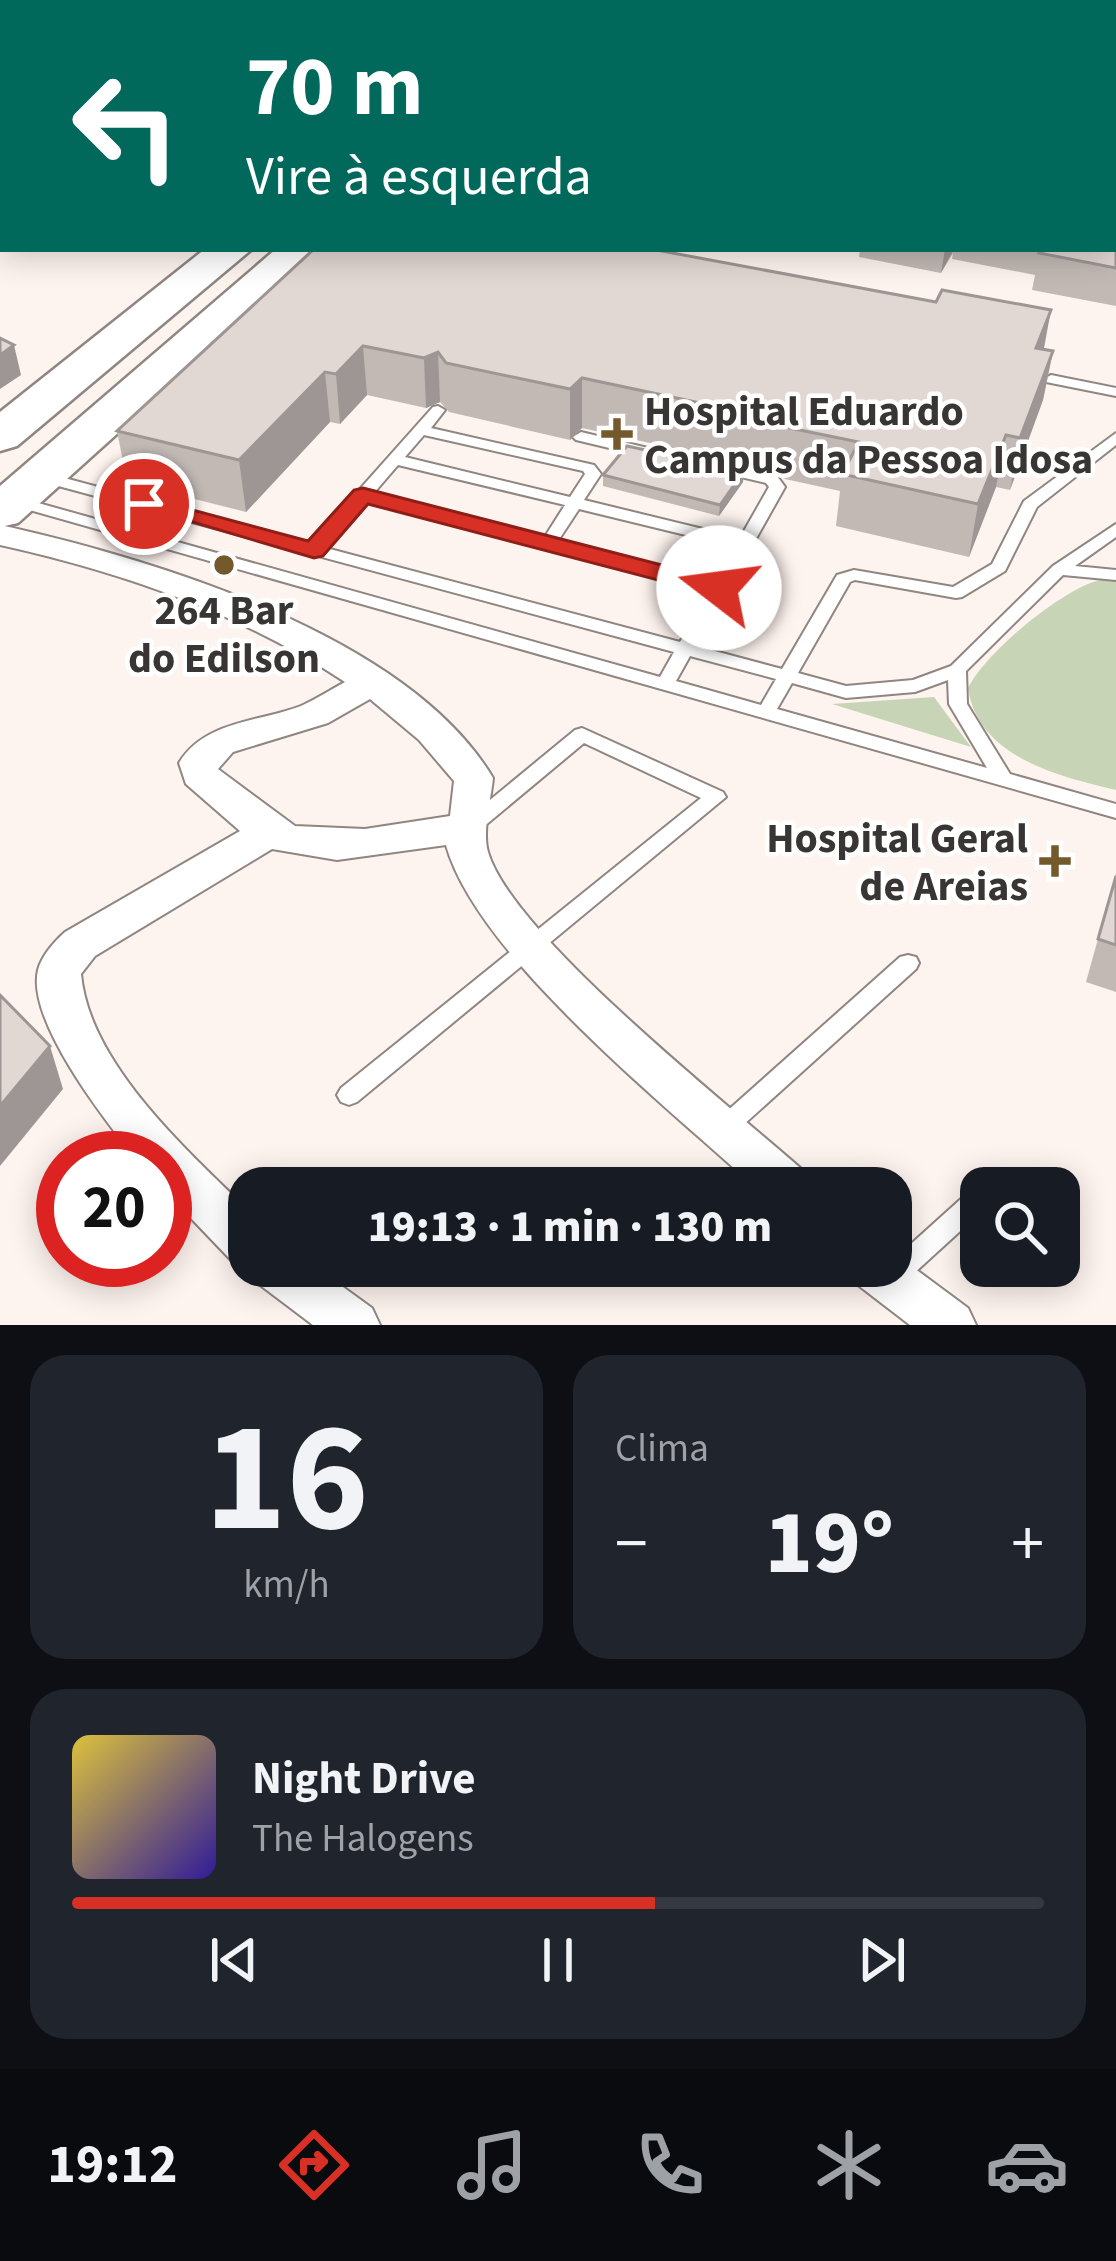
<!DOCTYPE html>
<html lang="pt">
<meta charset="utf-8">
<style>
body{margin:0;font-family:"Source Sans 3",sans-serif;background:#20242c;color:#f1f3f6;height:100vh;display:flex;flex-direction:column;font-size:45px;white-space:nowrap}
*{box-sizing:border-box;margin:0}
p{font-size:39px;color:#9ea1a6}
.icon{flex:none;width:66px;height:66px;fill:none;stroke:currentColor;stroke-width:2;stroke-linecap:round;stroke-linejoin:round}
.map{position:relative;height:1325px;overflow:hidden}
.details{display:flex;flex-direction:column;gap:30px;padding:30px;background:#0d0f14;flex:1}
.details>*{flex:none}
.hud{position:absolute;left:0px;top:0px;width:1116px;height:252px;box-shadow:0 6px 30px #0003;background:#00695c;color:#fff;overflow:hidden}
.tools{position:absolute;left:960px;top:1167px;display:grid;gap:24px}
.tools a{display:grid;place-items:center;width:120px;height:120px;border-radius:24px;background:#171b24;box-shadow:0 6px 30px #0003;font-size:60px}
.speed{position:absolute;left:36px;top:1131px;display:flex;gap:24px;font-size:60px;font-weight:700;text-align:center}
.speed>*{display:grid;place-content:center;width:156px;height:156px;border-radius:50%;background:#171b24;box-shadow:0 6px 30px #0003;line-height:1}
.speed .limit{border:18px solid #d22;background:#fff;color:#111}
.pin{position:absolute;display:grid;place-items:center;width:102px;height:102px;color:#fff;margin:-51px;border:6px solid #fff;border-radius:50%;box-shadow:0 3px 12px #0007}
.me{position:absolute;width:132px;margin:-66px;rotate:285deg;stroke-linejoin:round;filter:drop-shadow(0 0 9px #0008)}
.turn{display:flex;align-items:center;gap:42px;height:252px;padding:0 48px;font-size:54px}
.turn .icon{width:156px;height:156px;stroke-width:2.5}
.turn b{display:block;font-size:84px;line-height:102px}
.big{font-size:90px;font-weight:800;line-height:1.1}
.details .widget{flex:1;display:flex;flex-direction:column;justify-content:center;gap:18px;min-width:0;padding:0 42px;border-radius:36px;background:#20242c}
.details .dial{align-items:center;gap:0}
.dial b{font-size:156px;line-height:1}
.song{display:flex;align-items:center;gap:36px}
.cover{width:144px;height:144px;border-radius:18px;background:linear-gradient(135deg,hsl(50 70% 55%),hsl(250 70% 35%))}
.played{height:12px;border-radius:6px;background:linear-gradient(90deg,#d93025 60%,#363941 60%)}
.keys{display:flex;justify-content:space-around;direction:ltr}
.heat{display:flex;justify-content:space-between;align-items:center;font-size:66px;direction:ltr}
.details .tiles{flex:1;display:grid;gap:30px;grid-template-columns:1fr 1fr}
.widget:last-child{grid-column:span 2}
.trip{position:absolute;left:228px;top:1167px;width:684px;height:120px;border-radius:36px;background:#171b24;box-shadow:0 6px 30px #0003;font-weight:800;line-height:120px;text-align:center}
.tab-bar{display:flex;height:192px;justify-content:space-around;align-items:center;background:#090b0e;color:#9ea1a6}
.tab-bar .icon{width:84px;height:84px}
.tab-bar .active{color:#d93025}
.tab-bar b{font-size:54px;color:#f1f3f6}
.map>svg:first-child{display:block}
.green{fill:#c7d4b5}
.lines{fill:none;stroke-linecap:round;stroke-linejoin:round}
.service-casing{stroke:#8f8682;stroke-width:4}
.minor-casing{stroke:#8f8682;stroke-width:4}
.primary-casing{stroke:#8f8682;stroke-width:5}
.service{fill:#fff;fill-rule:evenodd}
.minor{fill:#fff;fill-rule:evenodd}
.primary{fill:#fff;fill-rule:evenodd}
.wall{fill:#c2b9b5}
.shaded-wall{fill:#9e9694}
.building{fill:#e1d7d3;stroke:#9e9694;stroke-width:3}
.route{fill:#d93025;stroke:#8d1f18;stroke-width:3}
.poi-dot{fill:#73592b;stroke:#fff;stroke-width:4.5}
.labels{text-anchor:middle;stroke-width:9;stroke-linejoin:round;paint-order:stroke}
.poi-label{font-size:42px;font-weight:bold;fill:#393534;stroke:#fff;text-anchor:start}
</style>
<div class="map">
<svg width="1116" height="1325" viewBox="0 0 1116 1325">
<rect width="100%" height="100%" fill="#fef4ef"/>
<g class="green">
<path d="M1100 580 1116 581V790C1057 776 978 757 968 688 986 652 1062 589 1100 580Z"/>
<polygon points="934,697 971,747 832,704"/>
</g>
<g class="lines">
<g class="service-casing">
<g id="service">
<polygon points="640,0 651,0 649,3 638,3"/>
<rect x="1113" y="198" width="3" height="8"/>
<polygon points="1051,375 1116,388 1116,396 1046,382 1044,379"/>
<path d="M438 406 445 410 431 428 594 465 601 474 584 500 740 538 769 487 766 483 715 471 713 468 721 463 777 476 785 487 696 646 782 669 837 575 854 570 953 587 992 564 1024 501 1116 433V445L1037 507 1005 571 962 597 956 598 855 580 850 582 798 673 846 686 913 680 951 666 1053 566 1116 524V537L1075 566 1116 570V580L1063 575 966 671 967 704 1010 774 1116 804V818L12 505 10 502 18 497 24 499 660 677 674 652 36 480 34 477 42 472 311 544 433 407ZM424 435 583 471 585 474 570 497 405 457ZM398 465 565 505 544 538 373 494ZM366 502 709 591 680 642 326 548ZM579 509 735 547 715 582 558 541ZM690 656 776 679 761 705 676 681ZM948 680 949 704 987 768 777 709 792 683 846 698 915 692Z"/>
<polygon points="581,432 652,449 655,452 647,457 576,440 573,437"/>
<polygon points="582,728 723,792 726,797 357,1102 349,1105 341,1102 337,1095 341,1088 701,798 584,743 476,833 462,833 459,828 462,823 575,730"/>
<polygon points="908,955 916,957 919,963 916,969 732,1135 724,1138 716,1135 712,1128 716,1121 900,957"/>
<path d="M1000 1170 1009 1173 1012 1180 1009 1187 981 1188V1212L900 1286 891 1290 882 1286 878 1278 882 1270 891 1266V1262L972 1189C983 1186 988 1174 1000 1170Z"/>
</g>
</g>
<g class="minor-casing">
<g id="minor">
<path d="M0 525C153 559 408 635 493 778 491 800 482 831 488 852 512 935 734 1109 806 1173L813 1188H756C668 1107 477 956 446 845L337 860 272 849 95 956 81 974C89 1064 188 1151 249 1211V1266H314L372 1308 380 1325H313L256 1282 249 1266 231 1260 165 1191V1158H135C105 1120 26 1020 38 970 42 955 54 942 65 932L240 831 186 784 179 763C204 721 259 722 301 706 316 699 330 690 345 682 240 613 122 572 0 545ZM370 699 419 740 454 781 450 816 365 829 295 826 218 769 233 752 328 723Z"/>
<polygon points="891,1251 968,1308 976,1325 910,1325 854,1282 847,1266 891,1266"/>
</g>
</g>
<g class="primary-casing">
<g id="primary">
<polygon points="515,0 548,0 513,3"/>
<polygon points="569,0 603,0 567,3"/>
<polygon points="205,249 252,249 17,446 0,451 0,412"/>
<polygon points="276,249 322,249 18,523 0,527 0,486"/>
</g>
</g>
<use href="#service" class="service"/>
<use href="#minor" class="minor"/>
<use href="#primary" class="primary"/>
</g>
<g class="wall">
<polygon points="1116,0 1116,166 1113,165 1113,3"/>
<polygon points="1116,230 1116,306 1032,290 1035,275 952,259 953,253 941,273 859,257 860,249 1113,249"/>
<polygon points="314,249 1044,349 1053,351 1043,400 1010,490 996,487 969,557 836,526 840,491 785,479 776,471 582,428 570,440 449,412 440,402 426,408 367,395 340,424 330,422 246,512 127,482 117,431"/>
<polygon points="744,471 743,482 719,516 603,486 603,475"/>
<polygon points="1116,874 1116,992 1086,982"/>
</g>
<g class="shaded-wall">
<polygon points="945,249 954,249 941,273"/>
<polygon points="1051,310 1042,359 1036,348"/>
<polygon points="14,345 21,375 0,389 0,355"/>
<polygon points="363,346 367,395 340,424 336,374"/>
<polygon points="1053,351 1043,400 1010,490 1020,438"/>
<polygon points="438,352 440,402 426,408 424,358"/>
<polygon points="325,372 330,422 246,512 239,460"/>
<polygon points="582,378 582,428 570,440 570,389"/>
<polygon points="1006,435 996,487 969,557 978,504"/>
<polygon points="744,471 743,482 719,516 720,505"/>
<polygon points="50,1046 63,1089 0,1166 0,1106"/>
</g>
<g class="building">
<polygon points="697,0 1116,0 1116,48 1113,48 1113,3 694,3"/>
<polygon points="1116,77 1116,131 1113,130 1113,83"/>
<polygon points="1113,229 1116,230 1116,268 1039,253 1041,249 1113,249"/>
<polygon points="314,249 651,249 936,302 942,290 1051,310 1036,348 1053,351 1020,438 1006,435 978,504 842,474 859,442 790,428 781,420 582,378 570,389 446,363 438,352 424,358 363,346 336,374 325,372 239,460 117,431"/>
<polygon points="0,338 14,345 0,355"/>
<polygon points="627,446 744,471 720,505 603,475"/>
<polygon points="1116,876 1116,945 1098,939"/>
<polygon points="0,995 50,1046 0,1106"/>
</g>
<polygon class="route" points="363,488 728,582 732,588 719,596 368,504 323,556 314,558 132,504 144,497 308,541 354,490"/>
<g class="poi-dot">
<path d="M611 416h12v12h12v12h-12v12h-12v-12h-12v-12h12z"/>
<circle cx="224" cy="565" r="12"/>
<path d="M1049 843h12v12h12v12h-12v12h-12v-12h-12v-12h12z"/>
</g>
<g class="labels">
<g class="poi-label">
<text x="644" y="425">Hospital Eduardo<tspan x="644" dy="48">Campus da Pessoa Idosa</tspan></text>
<text x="224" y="624" text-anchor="middle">264 Bar<tspan x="224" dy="48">do Edilson</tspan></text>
<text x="1028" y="852" text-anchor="end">Hospital Geral<tspan x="1028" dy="48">de Areias</tspan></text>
</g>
</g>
</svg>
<div class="tools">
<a><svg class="icon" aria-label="search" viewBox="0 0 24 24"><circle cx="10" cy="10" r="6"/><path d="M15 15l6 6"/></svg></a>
</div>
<div class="speed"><div class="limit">20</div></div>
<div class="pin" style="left:144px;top:504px;background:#d93025"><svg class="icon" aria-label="arrive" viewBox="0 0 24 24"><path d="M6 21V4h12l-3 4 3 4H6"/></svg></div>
<svg class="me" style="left:719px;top:588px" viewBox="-20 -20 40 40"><circle r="19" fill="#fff"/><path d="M0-13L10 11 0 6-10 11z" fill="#d93025"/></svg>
<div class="trip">19:13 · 1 min · 130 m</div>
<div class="hud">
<div class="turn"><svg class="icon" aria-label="left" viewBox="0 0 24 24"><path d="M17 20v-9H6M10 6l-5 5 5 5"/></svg><div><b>70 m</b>Vire à esquerda</div></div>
</div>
</div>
<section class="details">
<div class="tiles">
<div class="widget dial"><b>16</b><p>km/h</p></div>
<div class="widget"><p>Clima</p>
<div class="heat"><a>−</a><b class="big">19°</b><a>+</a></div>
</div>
<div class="widget">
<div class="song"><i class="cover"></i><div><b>Night Drive</b><p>The Halogens</p></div></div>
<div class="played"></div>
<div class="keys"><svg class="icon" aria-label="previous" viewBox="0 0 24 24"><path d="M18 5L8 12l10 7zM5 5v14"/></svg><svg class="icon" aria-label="pause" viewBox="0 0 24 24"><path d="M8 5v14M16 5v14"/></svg><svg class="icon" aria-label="next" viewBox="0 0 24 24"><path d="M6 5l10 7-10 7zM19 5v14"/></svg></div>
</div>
</div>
</section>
<nav class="tab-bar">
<b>19:12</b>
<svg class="icon active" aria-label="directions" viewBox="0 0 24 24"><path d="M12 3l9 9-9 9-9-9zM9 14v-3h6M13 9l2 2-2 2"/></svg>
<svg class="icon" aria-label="music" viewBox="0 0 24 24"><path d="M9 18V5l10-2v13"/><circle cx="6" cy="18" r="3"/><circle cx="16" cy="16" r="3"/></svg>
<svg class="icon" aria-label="phone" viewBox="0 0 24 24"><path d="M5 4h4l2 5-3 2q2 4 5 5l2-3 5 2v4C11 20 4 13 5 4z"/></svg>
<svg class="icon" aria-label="climate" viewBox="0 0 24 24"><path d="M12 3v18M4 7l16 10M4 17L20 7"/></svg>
<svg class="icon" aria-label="car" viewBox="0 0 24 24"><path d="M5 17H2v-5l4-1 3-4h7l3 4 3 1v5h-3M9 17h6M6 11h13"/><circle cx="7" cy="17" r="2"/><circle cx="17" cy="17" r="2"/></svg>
</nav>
